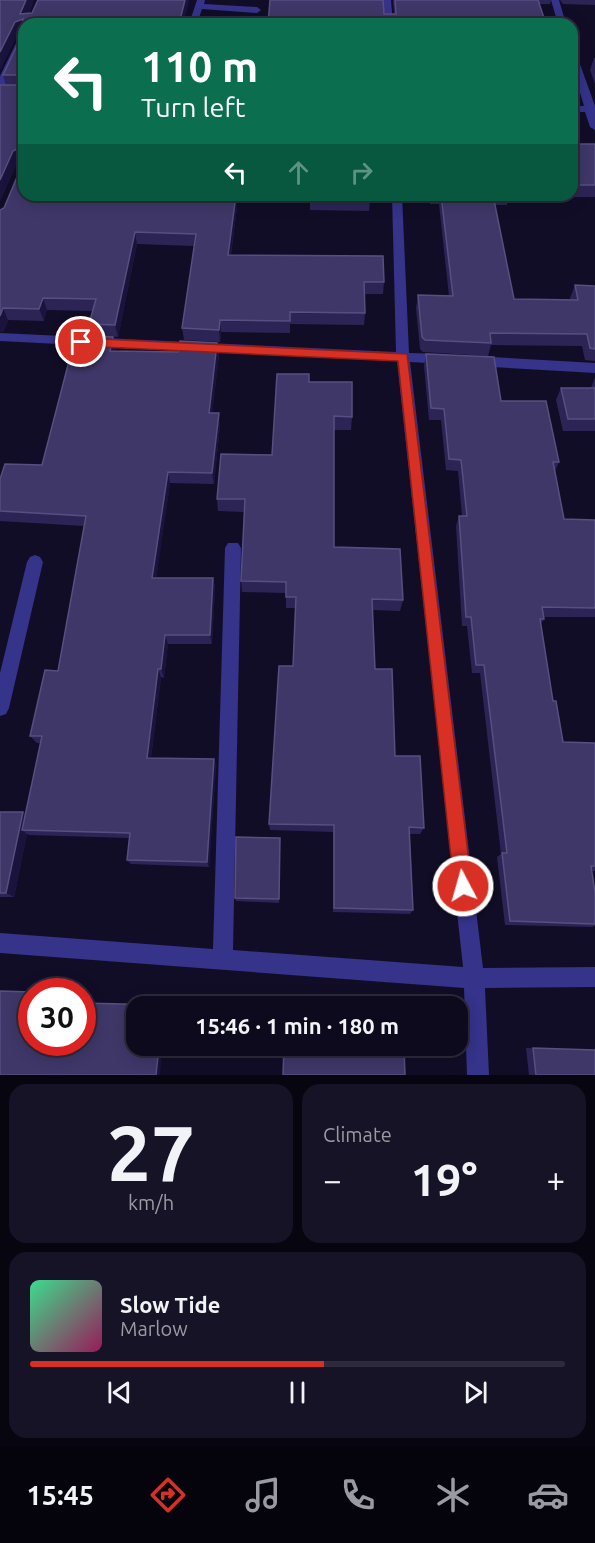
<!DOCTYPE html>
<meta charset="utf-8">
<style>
body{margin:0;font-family:Ubuntu,sans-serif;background:#161326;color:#f1f3f6;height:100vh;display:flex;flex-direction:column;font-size:22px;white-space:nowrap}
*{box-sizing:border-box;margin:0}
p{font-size:20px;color:#9a9aa4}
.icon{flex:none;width:33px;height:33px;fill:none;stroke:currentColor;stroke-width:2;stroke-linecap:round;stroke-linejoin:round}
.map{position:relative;height:1075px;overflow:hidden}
.panel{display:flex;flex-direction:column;gap:9px;padding:9px;background:#070610;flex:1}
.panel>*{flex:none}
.hud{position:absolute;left:18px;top:18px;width:560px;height:183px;border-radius:18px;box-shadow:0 3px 15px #0003,0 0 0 2px #2d2b3b;background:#0b6e4f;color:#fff;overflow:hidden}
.speed{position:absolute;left:18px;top:978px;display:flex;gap:12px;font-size:30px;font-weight:700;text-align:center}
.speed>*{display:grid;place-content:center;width:78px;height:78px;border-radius:50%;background:#0d0a1d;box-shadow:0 3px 15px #0003,0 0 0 2px #2d2b3b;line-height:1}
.speed .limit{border:9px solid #d22;background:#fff;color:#111}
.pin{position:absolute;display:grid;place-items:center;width:51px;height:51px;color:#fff;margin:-26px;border:3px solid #fff;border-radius:50%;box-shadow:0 2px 6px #0007}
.me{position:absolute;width:66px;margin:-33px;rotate:354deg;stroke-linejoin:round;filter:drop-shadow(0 0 4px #0008)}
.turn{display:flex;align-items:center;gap:21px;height:126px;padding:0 24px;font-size:27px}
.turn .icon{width:78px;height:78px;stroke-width:2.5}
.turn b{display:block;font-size:42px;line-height:51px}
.lanes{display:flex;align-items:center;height:57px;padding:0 24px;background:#0003;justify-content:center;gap:30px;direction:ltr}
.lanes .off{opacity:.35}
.big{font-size:45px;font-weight:700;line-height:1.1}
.panel .card{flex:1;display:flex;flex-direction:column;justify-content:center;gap:9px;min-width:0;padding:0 21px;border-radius:18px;background:#161326}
.panel .dial{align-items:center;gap:0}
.dial b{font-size:78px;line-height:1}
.song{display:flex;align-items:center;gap:18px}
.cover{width:72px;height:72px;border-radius:9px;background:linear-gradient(135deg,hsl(150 70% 55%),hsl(330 70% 35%))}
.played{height:6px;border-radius:3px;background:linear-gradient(90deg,#d93025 55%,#2d2b3b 55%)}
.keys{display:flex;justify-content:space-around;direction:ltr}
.heat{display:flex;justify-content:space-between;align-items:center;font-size:33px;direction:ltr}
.panel .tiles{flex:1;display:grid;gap:9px;grid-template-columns:1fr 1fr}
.card:last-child{grid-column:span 2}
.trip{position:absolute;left:126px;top:996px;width:342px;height:60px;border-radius:18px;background:#0d0a1d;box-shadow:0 3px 15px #0003,0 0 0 2px #2d2b3b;font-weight:700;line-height:60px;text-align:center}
.tabs{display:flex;height:96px;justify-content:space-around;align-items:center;background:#05040c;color:#9a9aa4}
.tabs .icon{width:42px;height:42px}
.tabs .on{color:#d93025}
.tabs b{font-size:27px;color:#f1f3f6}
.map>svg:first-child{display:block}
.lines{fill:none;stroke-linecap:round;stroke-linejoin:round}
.lane{fill:#35338a;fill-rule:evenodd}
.street{fill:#35338a;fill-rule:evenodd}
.wall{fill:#2d2456}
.shaded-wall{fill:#1a133b}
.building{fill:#3f3768;stroke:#574f80;stroke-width:1.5}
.route{fill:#d93025;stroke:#8d1f18;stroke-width:1.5}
</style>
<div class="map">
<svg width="595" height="1075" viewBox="0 0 595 1075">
<rect width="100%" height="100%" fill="#110d27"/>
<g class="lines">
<polygon class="lane" points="35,555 40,557 43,562 9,708 6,714 0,716 0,673 27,562 30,557"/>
<g class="street">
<polygon points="197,0 205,0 204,4 257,7 261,10 257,13 202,9 197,24 189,24"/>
<polygon points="383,0 391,0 393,24 385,24"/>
<polygon points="551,0 559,0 566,24 558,24"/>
<polygon points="24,32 24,44 5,86 0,89 0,76 20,35"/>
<polygon points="572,50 576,53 595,106 595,130 590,127 585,112 572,112 572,106 584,106 572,66"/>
<polygon points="392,195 402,195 409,353 446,354 452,359 446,364 410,362 483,968 595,967 595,987 485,988 489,1075 467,1075 464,988 0,953 0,933 213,949 225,548 228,543 238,543 241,548 233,950 463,967 397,361 0,341 0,333 396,352"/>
<polygon points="473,356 595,363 595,373 473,366 467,361"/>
</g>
</g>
<g class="wall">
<polygon points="34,0 29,13 32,13 38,0 189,0 183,24 24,24 24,195 237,207 231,255 384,282 383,294 364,294 365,313 364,325 290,324 290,333 221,332 220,342 184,340 182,328 194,246 137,244 118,337 93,335 89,324 93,311 47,310 44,321 8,320 4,331 0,332 0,210 4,208 22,165 22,160 17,163 0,201 0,85 6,85 3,75 23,33 23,32 18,34"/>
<polygon points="393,0 551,0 550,4 540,4 268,24 394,14"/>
<polygon points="560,0 595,0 595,5 563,4"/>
<polygon points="594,58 595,58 595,84 590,70"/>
<polygon points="572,144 595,144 595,197 556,197 556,195 572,195"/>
<polygon points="310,195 370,198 369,211 310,210"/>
<polygon points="430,195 509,195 507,205 495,205 514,299 571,300 570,298 575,285 595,286 595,361 585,360 582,346 491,345 488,356 423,352 420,349 416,308 418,295 449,296 439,204 430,204"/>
<polygon points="113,337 115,351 178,352 217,343 219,355 212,413 220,425 214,484 170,483 156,578 213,578 215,588 212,644 168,644 164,678 161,677 151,758 214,759 216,766 209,867 131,864 127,860 129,838 29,835 27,834 14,897 0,897 0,812 23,812 26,814 41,743 37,743 30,736 58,671 84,526 0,521 0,479 42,465 79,362"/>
<polygon points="426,354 501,401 559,462 555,471 564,519 595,520 595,617 543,617 544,619 541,624 553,701 563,742 595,743 595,871 591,871 595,892 595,926 592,927 505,925 497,857 501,854 480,673 472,673 467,626 462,626 456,526 459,516 462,516 458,471 446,470 441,420 429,420 424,366"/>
<polygon points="595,377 595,431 563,431 556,400 561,388 591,388"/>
<polygon points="309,382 352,417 351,430 334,430 334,547 403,600 400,611 372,610 375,669 395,756 424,828 420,834 410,834 413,910 410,914 333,912 333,832 270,830 269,824 293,666 295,608 286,608 286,593 242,592 241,581 244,512 218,511 217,499 272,455"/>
<polygon points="280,838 279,903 236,901 235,898"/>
<polygon points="526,1048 595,1050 595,1075 529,1075"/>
</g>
<g class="shaded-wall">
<polygon points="26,0 34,0 24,24 24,31 18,34 0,71 0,52 15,22 20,14"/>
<polygon points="185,0 189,0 183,24 179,24"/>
<polygon points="21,147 24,159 17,163 0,201 0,180 13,151"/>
<polygon points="236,195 237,207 229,267 228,255"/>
<polygon points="135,232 137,244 118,337 115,325"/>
<polygon points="43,298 47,310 44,321 39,309"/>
<polygon points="3,308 8,320 4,331 0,332 0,316"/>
<polygon points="220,320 221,332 220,342 219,330"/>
<polygon points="113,337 116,349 113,363 110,351"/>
<polygon points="217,343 219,355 211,424 209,413"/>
<polygon points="219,413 220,425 214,484 212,473"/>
<polygon points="168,472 170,483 155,588 152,578"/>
<polygon points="213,578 215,588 212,644 210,635"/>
<polygon points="165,635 168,644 164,678 161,669"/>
<polygon points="158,669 161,677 150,765 147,758"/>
<polygon points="214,759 216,766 209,867 207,862"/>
<polygon points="23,812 30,818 22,830 27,834 14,897 6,893"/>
<polygon points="159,1046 163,1046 160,1075 156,1075"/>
</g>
<g class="building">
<polygon points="0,0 26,0 20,14 32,13 38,0 185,0 179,24 24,24 24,195 236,195 228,255 383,256 384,282 364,282 365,313 290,312 290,321 220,320 219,330 182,328 196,234 135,232 115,325 89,324 96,299 43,298 39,309 3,308 0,316 0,210 4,208 22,165 21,147 13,151 0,180 0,85 22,85 22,75 3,75 23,33 23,19 15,22 0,52"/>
<polygon points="270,0 383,0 384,14 396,14 395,0 538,0 546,24 268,24"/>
<rect x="572" y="144" width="23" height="41"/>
<polygon points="310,195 370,195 370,198 310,197"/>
<polygon points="441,195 493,195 514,299 578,300 575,285 595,286 595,349 590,348 587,334 490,333 491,343 425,340 422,337 418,295 453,296"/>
<polygon points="86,336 113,337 110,351 178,352 180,341 217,343 209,413 219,413 212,473 168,472 152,578 213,578 210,635 165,635 161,669 158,669 147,758 214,759 207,862 127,860 130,833 22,830 42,736 30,736 45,670 58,671 86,516 0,511 0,479 5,464 42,465 69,361 79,362"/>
<polygon points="426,354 494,357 501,401 546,401 559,462 553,462 564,519 595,520 595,608 542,607 544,619 540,619 553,701 556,701 563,742 595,743 595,866 591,866 595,892 595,924 510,921 502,853 507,853 484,665 476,665 471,617 466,617 459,516 467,516 461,460 449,459 444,409 431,408"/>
<polygon points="277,374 309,374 309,382 352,382 352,417 334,416 334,547 400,549 403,600 372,599 375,669 392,669 395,756 420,756 424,828 409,827 413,910 334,908 334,825 269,824 279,666 293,666 296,597 286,597 286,582 241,581 245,499 217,499 221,454 272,455"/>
<polygon points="561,388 595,388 595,419 568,419"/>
<polygon points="0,812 23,812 6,893 0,893"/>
<polygon points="236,837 280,838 279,899 235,898"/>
<polygon points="0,991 32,992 32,1042 82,1042 82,1003 163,1005 163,1006 136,1006 136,1046 159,1046 156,1075 0,1075"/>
<polygon points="284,1046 404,1049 405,1075 283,1075"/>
<polygon points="533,1048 595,1050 595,1075 536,1075"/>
</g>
<polygon class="route" points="81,338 407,354 472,886 469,892 463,895 457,892 454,886 398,361 81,346 76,342"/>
</svg>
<div class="speed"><div class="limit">30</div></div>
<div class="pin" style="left:81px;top:342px;background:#d93025"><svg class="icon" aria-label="arrive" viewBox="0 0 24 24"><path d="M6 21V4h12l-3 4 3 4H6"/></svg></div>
<svg class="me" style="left:463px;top:886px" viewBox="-20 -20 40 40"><circle r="17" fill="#d93025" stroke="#fff" stroke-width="3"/><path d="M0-11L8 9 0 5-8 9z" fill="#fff"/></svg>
<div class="trip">15:46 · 1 min · 180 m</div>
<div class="hud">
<div class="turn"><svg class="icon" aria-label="left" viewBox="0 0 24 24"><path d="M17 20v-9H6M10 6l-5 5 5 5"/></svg><div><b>110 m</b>Turn left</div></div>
<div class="lanes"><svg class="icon" aria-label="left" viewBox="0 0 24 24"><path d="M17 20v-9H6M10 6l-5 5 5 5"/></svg><svg class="icon off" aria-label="ahead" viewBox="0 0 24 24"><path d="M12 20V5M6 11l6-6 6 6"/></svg><svg class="icon off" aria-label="right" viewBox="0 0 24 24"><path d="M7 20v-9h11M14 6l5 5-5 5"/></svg></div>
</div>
</div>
<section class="panel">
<div class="tiles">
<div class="card dial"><b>27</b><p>km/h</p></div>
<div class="card"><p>Climate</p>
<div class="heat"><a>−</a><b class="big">19°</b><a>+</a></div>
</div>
<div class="card">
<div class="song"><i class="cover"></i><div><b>Slow Tide</b><p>Marlow</p></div></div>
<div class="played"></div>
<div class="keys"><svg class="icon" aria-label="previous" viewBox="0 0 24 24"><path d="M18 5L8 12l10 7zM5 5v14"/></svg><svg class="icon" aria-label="pause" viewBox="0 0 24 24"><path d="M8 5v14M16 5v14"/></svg><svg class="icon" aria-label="next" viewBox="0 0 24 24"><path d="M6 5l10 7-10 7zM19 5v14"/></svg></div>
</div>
</div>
</section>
<nav class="tabs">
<b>15:45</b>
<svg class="icon on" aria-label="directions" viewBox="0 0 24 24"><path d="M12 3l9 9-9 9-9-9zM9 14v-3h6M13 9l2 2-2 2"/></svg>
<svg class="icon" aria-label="music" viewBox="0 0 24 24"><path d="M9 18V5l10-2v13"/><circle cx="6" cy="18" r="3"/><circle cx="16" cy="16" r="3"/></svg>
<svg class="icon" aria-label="phone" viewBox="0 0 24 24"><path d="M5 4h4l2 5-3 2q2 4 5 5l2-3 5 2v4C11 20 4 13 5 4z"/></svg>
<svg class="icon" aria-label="climate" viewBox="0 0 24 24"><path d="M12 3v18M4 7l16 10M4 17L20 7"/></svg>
<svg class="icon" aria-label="car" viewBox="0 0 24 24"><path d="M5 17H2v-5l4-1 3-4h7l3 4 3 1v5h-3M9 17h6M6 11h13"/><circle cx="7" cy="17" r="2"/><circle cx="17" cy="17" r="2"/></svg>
</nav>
